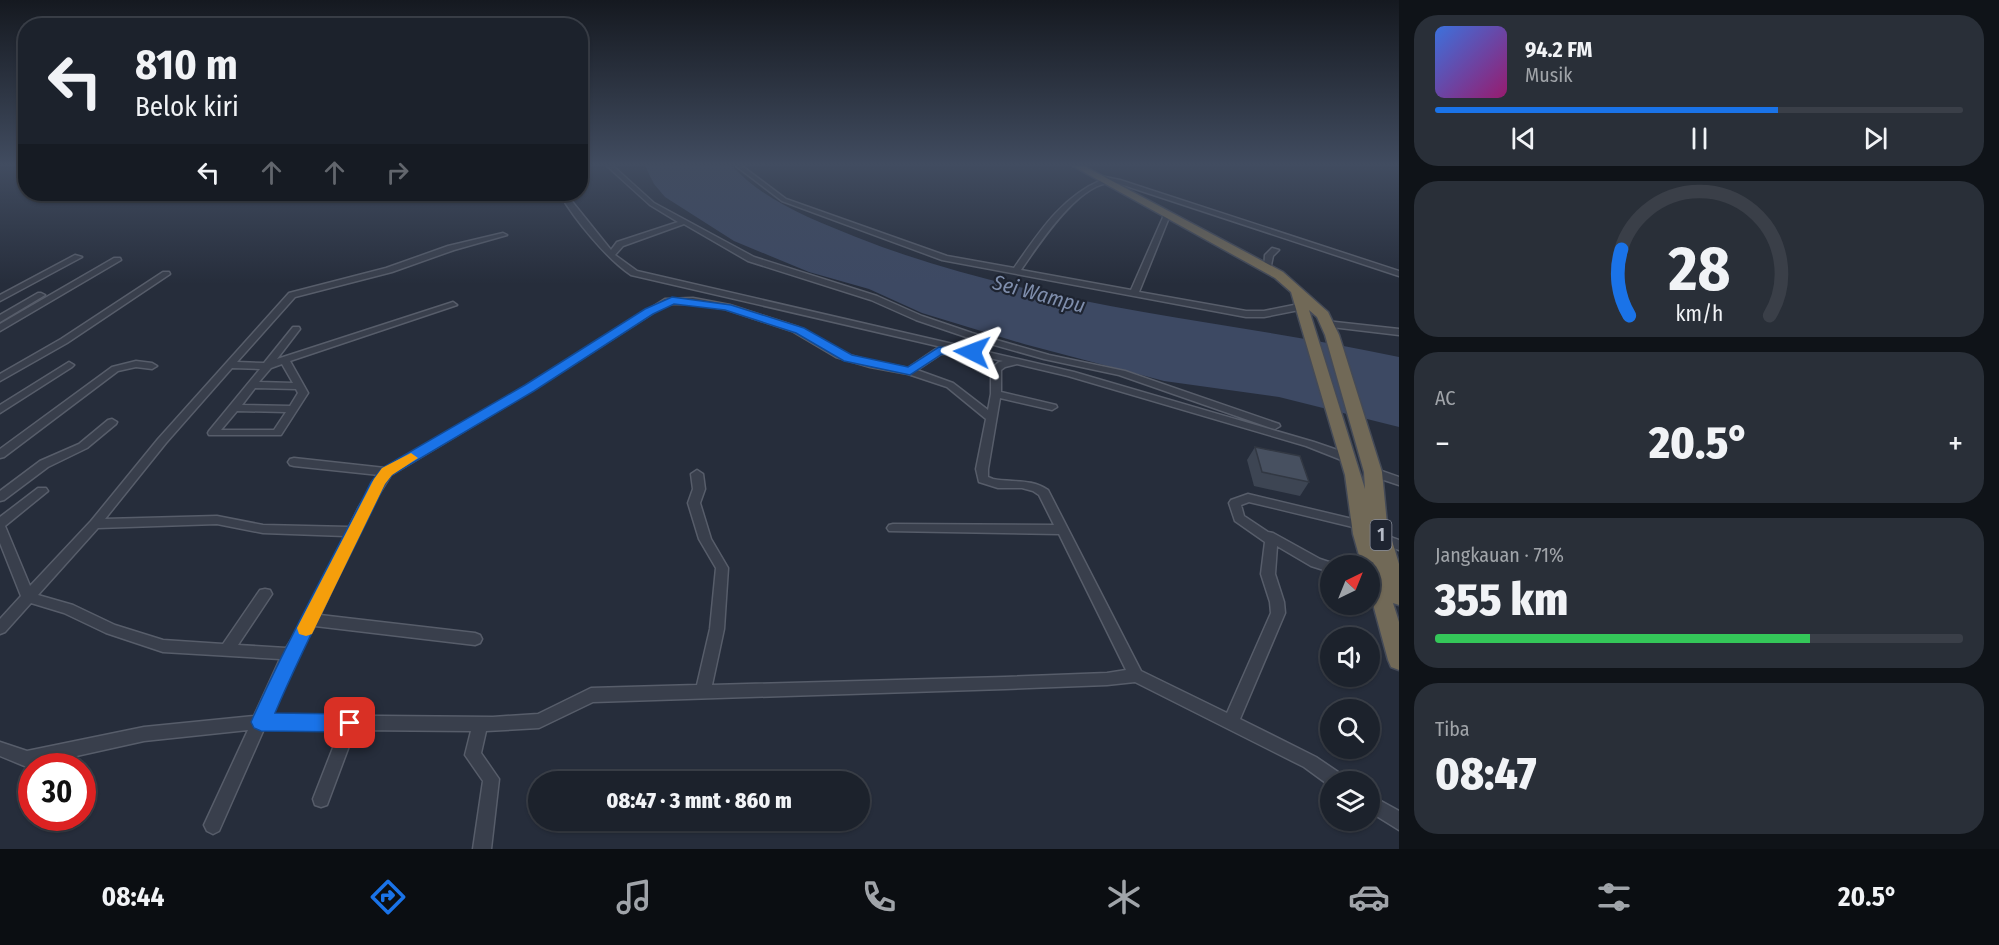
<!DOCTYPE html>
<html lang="id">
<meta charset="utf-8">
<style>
body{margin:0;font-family:"Fira Sans Condensed",sans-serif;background:#292f38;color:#f1f3f6;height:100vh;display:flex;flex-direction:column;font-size:22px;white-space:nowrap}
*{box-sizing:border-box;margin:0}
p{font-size:20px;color:#a0a4a9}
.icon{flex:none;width:33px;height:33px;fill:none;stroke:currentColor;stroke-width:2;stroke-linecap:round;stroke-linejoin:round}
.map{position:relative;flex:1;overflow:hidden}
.drawer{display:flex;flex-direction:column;gap:15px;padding:15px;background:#0f1318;width:600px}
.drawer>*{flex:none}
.banner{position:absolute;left:18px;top:18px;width:570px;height:183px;border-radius:24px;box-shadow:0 2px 4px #0004,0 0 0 2px #3a3f48;background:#1c222c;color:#f1f3f6;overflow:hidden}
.needle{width:39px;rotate:43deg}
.fabs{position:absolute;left:1320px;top:555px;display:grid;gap:12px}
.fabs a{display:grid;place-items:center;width:60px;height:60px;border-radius:50%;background:#1c222c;box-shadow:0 2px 4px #0004,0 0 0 2px #3a3f48;font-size:30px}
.speed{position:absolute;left:18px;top:753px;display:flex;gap:12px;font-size:30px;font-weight:700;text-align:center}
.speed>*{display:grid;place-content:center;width:78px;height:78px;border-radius:50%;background:#1c222c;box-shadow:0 2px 4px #0004,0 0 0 2px #3a3f48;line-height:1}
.speed .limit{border:9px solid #d22;background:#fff;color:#111}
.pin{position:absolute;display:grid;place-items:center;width:51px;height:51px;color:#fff;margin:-26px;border-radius:12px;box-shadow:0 3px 9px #0006}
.me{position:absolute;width:66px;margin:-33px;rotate:273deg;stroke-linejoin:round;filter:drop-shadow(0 0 4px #0008)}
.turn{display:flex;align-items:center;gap:21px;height:126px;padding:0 18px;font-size:27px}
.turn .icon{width:78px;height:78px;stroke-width:2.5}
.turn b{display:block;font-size:42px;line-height:51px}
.lanes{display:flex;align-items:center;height:57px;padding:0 18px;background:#0003;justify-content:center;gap:30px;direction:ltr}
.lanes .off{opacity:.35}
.big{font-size:45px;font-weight:800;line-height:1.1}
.drawer .widget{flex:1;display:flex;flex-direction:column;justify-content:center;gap:9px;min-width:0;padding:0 21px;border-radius:24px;background:#292f38}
.drawer .dial{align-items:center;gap:0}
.dial svg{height:156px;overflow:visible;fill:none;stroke:#3a3f48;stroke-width:7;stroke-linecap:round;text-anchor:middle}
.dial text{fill:#f1f3f6;stroke:none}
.song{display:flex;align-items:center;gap:18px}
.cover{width:72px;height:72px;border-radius:9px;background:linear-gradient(135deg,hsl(220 70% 55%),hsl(320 70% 35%))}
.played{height:6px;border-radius:3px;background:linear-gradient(90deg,#1a73e8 65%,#3a3f48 65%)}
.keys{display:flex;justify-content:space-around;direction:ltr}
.heat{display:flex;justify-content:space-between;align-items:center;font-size:33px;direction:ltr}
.charge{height:9px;border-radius:4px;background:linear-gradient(90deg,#34c759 71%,#3a3f48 0)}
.trip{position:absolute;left:528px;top:771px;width:342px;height:60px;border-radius:30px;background:#1c222c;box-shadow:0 2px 4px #0004,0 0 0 2px #3a3f48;font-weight:800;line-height:60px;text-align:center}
.dock{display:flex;height:96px;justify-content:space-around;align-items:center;background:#0b0e12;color:#a0a4a9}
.dock .icon{width:42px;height:42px}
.dock .active{color:#1a73e8}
.dock b{font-size:27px;color:#f1f3f6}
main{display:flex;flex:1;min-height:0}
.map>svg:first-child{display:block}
.water{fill:#3d4963}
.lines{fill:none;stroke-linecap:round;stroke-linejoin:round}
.minor-casing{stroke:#575d6a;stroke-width:3}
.highway-casing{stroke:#444a57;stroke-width:3}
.minor{fill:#393f4c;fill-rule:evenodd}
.highway{fill:#716957;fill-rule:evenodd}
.wall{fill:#3d4553}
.building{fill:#475060;stroke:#323843;stroke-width:1.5}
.route{fill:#1a73e8;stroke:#114b97;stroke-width:1.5}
.slow{fill:#f59e0b}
.labels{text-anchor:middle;stroke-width:4.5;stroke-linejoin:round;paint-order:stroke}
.shield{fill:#1e2431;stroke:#888d9a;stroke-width:1.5}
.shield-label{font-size:18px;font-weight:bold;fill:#b5bac7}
.water-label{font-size:21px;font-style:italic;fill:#7f8eac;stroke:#1e2431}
</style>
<main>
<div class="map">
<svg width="1399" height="849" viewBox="0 0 1399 849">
<rect width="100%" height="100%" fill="#262d3b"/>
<path class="water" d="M645 166H732C766 202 811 219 856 237 1033 307 1216 318 1399 357V427L1279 397 1164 381 1024 344 922 313 869 289 809 272 734 241 665 197 654 184Z"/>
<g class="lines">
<g class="minor-casing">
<g id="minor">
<path d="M607 166H613L654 203 754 257 877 296 922 316 972 333 1049 355 1125 371 1279 424 1280 426 1275 429 1271 428 1119 375 1044 359 966 337 916 320 871 300 748 261 684 224 623 246 615 255 637 271 1074 372 1314 442 1352 455 1354 458 1352 461H1344L1306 446 1068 376 1017 364 1005 367 1001 370V392L1056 405 1057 407 1052 410 1000 398 988 469V477L993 479C1013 483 1031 478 1048 490L1141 671 1227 713 1271 613 1270 602 1261 574 1265 542 1235 521 1229 503 1231 500 1248 494 1365 522 1367 525 1365 528 1361 529 1249 502 1241 505 1244 516 1268 532 1273 533 1320 559 1335 564 1336 566H1330V572L1311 566 1277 546 1275 574 1284 602 1285 613 1240 719 1316 757 1344 776 1346 782H1330V786L1304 767 1135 682 1107 685 1005 689 593 702 539 728 486 731 481 753 499 779 491 849H473L483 781 465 755 471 731 355 730 327 805 321 807 315 805 313 799 340 730 264 729 219 831 213 834 207 831 204 825 248 730 144 741 27 767 0 756V742L27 751 144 727 254 716 280 659 163 652 106 633 64 613 31 603 5 632 0 634V619L21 596 0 543V517L38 488H46L48 491 5 526 30 586 91 521 158 439 289 293 386 268 448 246 503 233 507 235 454 250 392 272 295 297 237 362 264 363 293 327H299L300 329 277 359 450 303 453 302 457 305 290 361 308 393 281 435H209L208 433 209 431 260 369 232 368 166 443 105 519 217 516 263 525 349 527 359 507 379 475 294 466 290 465 288 462 290 459 294 458 385 468 527 386 665 299 693 298 730 305 798 327 842 353 871 361 908 368 936 349 946 348 631 275C607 259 574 219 560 194H566L611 250 617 242 678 222 650 205ZM667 304H693L725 309 792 331 836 357 870 367 908 374 947 387 986 419 976 469 979 482 998 488H1022L1033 491 1039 495 1054 525 893 524 889 525 887 528 889 531 1059 534 1126 670 1107 673 1005 677 712 685 724 629 728 568 711 539 700 503 705 489 703 474 697 470 691 474 693 489 688 503 699 539 716 568 710 629 697 685 591 688 538 714 493 717 270 715 296 657 315 626 475 645 480 643 482 639 480 635 475 633 320 615 371 507 391 475 533 390ZM958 351 1003 361 999 362 991 369V394L988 410 953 383 917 370 941 354 954 353ZM282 364 293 383 259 382 271 368ZM255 388 296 389 298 393 290 406 242 405ZM237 411 286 412 274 430H221ZM217 524 263 533 345 536 306 617 286 648 238 645 272 594 270 590 265 589 260 590 223 644 163 640 115 625 73 605 38 595 98 528Z"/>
<path d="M736 166H742L786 199 947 256 1014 268C1038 234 1061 197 1102 180L1097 178 1100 176 1120 180 1399 271V276L1117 183C1082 177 1039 244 1021 270L1131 290 1164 215 1167 213 1170 215 1139 292 1246 311H1264L1309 302 1313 305 1309 308 1264 317H1246L942 260 782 201Z"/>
<polygon points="1272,248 1279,250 1273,256 1270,270 1264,270 1265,255"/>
<polygon points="75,255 82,257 0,301 0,295"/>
<polygon points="114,258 120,258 121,260 0,331 0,324"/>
<polygon points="163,272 169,272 170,274 67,343 0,381 0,374 61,339"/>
<polygon points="38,293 41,293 45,295 0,322 0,315"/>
<polygon points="1326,321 1399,329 1399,335 1323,326 1322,324"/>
<polygon points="136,361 152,363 157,366 152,369 136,367 118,371 4,457 0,458 0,449 112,367"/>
<polygon points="69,362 74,365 72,367 0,413 0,405"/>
<polygon points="112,419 117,422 116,424 87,448 48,467 4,500 0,501 0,491 40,461 79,444 108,420"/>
<polygon points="1373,468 1399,477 1399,485 1369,475 1367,472"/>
<polygon points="1382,534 1399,540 1399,550 1378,542 1376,539 1378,536"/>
<polygon points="1370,795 1399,811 1399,830 1370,812"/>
</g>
</g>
<g class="highway-casing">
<path id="highway" d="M1073 166H1084L1283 272 1328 312 1339 335 1382 472 1387 524 1399 564V605L1393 603 1399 622V670L1391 667 1388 660 1370 593V566H1362L1353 534 1345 475 1291 292 1275 278ZM1309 310 1317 317 1325 335 1364 472 1365 489Z"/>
</g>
<use href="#minor" class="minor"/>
<use href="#highway" class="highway"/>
</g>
<polygon class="wall" points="1255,447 1309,482 1300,496 1254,486 1247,460"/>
<polygon class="building" points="1255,447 1300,456 1309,482 1262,472"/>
<linearGradient id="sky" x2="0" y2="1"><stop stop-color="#151920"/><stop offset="0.58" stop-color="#414c60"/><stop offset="1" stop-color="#414c60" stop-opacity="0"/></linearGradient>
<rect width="1399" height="284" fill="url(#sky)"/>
<path class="route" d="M672 297 731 305 804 328 852 355 908 367 939 347 972 349 978 352 972 356 942 354 910 375 844 361 796 333 725 310 674 304 653 314 534 391 392 475 385 484C349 560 308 635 275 713L350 714 357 716 360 723 357 729 350 732 261 731 254 728 251 722C287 640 331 562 371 482L382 468 525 385 645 309Z"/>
<polygon class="slow" points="411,453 418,458 392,475 385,484 312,634 306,636 299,634 297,628 374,479 382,468"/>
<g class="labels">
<rect class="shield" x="1370.5" y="520" width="21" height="30" rx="4.5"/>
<g class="shield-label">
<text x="1381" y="541">1</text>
</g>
<g class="water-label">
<text transform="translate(1039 294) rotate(15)" y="7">Sei Wampu</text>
</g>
</g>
</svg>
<div class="fabs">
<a><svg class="needle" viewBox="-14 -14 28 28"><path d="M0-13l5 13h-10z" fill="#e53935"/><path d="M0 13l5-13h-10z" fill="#a0a4a9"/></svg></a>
<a><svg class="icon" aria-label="sound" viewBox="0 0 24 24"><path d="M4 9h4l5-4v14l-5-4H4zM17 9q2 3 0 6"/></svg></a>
<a><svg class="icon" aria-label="search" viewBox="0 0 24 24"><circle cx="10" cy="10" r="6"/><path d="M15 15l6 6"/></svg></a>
<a><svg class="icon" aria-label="layers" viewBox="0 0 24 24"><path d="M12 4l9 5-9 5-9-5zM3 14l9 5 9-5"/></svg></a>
</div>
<div class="speed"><div class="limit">30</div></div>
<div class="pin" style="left:350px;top:723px;background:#d93025"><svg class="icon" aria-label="arrive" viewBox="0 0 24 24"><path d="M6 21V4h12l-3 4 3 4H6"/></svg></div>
<svg class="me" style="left:972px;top:352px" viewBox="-20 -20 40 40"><path d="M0-17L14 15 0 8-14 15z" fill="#1a73e8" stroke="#fff" stroke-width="4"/></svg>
<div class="trip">08:47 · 3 mnt · 860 m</div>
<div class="banner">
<div class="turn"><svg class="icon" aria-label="left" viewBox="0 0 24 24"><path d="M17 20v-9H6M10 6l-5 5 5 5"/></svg><div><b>810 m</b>Belok kiri</div></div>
<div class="lanes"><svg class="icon" aria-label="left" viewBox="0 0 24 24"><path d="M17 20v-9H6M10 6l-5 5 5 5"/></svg><svg class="icon off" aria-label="ahead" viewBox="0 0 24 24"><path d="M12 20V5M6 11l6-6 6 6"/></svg><svg class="icon off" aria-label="ahead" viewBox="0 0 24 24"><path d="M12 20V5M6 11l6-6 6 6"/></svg><svg class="icon off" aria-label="right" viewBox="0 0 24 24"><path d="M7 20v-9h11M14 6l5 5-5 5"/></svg></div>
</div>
</div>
<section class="drawer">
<div class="widget">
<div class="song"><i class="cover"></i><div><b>94.2 FM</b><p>Musik</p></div></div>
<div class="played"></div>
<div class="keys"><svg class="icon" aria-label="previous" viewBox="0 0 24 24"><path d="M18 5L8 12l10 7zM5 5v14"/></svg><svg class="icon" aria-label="pause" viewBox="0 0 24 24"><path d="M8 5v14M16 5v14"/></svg><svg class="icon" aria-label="next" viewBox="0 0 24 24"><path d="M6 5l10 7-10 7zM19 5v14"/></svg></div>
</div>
<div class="widget dial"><svg viewBox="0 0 100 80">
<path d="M14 69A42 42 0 1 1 86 69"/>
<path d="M14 69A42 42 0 0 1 10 35" stroke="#1a73e8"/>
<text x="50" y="56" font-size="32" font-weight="700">28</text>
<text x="50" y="72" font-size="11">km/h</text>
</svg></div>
<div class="widget"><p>AC</p>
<div class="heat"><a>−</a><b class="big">20.5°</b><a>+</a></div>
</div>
<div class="widget"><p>Jangkauan · 71%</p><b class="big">355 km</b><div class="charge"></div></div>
<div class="widget"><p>Tiba</p><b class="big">08:47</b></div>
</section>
</main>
<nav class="dock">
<b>08:44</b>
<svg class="icon active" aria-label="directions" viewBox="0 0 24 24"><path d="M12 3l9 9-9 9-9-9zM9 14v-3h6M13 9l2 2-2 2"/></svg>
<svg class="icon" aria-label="music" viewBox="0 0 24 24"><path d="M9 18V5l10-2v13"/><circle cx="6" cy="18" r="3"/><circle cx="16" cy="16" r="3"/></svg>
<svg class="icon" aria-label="phone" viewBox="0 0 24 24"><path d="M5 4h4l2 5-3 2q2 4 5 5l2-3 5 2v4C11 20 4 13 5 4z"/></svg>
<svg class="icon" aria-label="climate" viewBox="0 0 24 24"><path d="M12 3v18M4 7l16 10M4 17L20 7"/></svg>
<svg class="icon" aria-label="car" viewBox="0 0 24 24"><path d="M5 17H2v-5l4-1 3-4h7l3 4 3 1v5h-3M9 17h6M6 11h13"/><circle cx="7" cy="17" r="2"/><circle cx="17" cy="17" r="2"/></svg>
<svg class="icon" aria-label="filters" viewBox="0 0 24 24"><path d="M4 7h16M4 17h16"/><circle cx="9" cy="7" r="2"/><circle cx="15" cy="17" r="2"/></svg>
<b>20.5°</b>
</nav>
